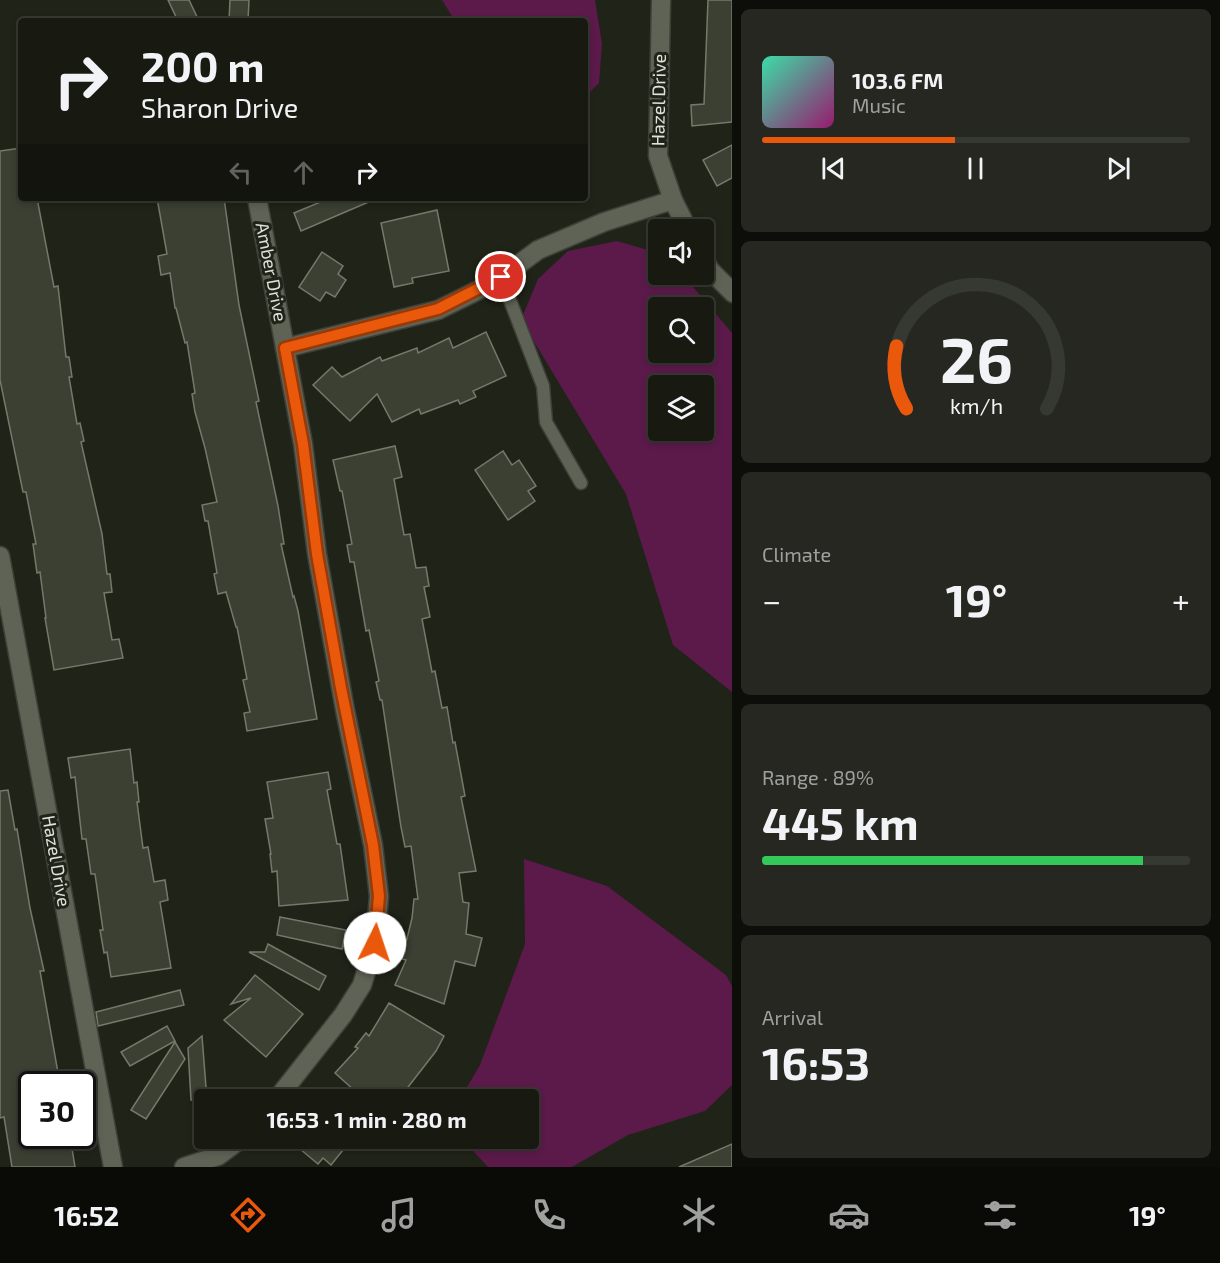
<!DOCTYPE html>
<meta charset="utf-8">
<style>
body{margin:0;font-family:"Exo 2",sans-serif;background:#252720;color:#f1f3f6;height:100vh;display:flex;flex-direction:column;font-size:22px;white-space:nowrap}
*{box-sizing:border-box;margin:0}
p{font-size:20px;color:#9fa19f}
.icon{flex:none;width:33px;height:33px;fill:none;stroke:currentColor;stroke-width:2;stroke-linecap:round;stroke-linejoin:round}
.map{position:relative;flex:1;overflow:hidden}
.drawer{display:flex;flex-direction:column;gap:9px;padding:9px;background:#0d0e0a;width:488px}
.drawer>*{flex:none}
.hud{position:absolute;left:18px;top:18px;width:570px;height:183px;border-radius:6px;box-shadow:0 3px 9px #0003,0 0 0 2px #363832;background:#181a12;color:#f1f3f6;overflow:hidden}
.fabs{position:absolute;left:648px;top:219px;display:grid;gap:12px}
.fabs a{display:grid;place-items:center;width:66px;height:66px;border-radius:6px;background:#181a12;box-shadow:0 3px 9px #0003,0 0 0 2px #363832;font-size:30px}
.speed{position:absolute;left:18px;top:1071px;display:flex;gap:12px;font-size:30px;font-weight:700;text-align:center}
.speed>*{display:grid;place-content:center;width:78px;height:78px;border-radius:50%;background:#181a12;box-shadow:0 3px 9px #0003,0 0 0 2px #363832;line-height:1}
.speed .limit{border:3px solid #111;border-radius:9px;background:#fff;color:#111}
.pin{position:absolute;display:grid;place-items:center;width:51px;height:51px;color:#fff;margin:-26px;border:3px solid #fff;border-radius:50%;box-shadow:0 2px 6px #0007}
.me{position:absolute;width:66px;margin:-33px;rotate:4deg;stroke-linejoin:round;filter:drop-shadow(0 0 4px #0008)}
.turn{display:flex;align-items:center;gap:21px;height:126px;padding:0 24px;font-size:27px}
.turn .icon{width:78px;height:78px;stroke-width:2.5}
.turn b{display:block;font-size:42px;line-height:51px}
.lanes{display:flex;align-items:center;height:57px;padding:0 24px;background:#0003;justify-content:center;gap:30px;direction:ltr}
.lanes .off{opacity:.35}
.big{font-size:45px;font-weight:700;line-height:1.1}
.drawer .card{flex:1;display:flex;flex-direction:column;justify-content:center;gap:9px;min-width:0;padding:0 21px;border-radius:9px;background:#252720}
.drawer .dial{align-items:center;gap:0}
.dial svg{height:156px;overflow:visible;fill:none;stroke:#363832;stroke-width:7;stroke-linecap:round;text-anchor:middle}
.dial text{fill:#f1f3f6;stroke:none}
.song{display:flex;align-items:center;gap:18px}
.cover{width:72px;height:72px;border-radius:9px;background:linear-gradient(135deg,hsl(160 70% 55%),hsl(320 70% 35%))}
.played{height:6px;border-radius:3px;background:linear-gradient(90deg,#ea580c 45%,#363832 45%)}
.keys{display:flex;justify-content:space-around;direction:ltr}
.heat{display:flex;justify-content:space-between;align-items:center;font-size:33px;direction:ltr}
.charge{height:9px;border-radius:4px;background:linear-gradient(90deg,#34c759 89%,#363832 0)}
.trip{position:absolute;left:194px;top:1089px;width:345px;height:60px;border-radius:6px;background:#181a12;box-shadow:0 3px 9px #0003,0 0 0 2px #363832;font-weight:700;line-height:60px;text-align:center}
.tabs{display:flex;height:96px;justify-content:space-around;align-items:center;background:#0a0a07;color:#9fa19f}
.tabs .icon{width:42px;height:42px}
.tabs .current{color:#ea580c}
.tabs b{font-size:27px;color:#f1f3f6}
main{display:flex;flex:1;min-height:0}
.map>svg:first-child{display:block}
.water{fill:#5b1a4a;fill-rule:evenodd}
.building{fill:#3c4033;stroke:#75796b;stroke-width:1.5}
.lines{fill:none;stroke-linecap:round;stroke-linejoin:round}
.service-casing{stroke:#3d4037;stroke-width:15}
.minor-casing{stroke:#3d4037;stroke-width:21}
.service{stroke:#5f6356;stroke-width:12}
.minor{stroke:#5f6356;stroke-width:18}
.route-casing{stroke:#983908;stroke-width:15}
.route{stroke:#ea580c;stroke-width:10}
.labels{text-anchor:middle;stroke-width:6;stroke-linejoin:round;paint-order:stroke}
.street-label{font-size:18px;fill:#dfe2da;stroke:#202318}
</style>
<main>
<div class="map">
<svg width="733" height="1167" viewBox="0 0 733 1167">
<rect width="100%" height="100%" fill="#202318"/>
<g class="water">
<polygon points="442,0 595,0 602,44 599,83 585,97 585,21 455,21"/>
<path d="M617 241 658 253V274L683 275 732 333V692L673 645 626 494 521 320 538 279 568 251ZM658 308H704V352H658ZM658 386H704V430H658Z"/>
<polygon points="524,859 607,886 726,975 732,986 732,1085 705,1111 628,1135 572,1167 488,1167 462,1139 528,1138 528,1100 460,1099 480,1065 525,944"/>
</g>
<g class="building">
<polygon points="168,0 189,0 199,21 178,21"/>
<polygon points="230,0 249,0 248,21 229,21"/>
<polygon points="708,0 732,0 732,122 692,126 691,105 704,104"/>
<polygon points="732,145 732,178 717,186 703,160"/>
<polygon points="21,148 21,198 37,198 54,287 58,286 66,357 69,357 72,377 69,377 77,424 80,423 84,441 81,442 102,534 107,574 110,574 112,592 104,593 112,640 119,639 123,658 54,670 45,618 46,618 40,572 37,573 33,544 36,544 26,492 23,492 0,380 0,151"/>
<polygon points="157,198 224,198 239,305 259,401 256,402 278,506 284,544 281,544 293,597 294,596 298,611 317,719 247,731 244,713 250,712 243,680 247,679 237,627 236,627 226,592 218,594 214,574 217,573 208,521 205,521 202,505 217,502 205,448 195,412 192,394 195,393 187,342 185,343 176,308 175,308 170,273 161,275 158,256 167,254"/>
<polygon points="330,198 378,198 301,231 294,213"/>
<polygon points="437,210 449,271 412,278 413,283 394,287 381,223"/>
<polygon points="322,252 343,266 338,274 346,280 335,297 326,292 320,301 299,287"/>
<polygon points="486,332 506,376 473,391 476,397 460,404 458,400 421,414 419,409 392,422 377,394 350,421 313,385 332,367 342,377 380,357 382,361 417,348 418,353 449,338 453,348"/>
<polygon points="395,446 402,477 394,479 404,535 410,534 416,568 426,567 429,586 424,587 430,617 422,619 432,672 435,671 442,708 447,707 453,743 455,742 465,796 461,797 476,871 459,873 463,902 469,903 466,934 482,938 475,966 455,961 444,1004 395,985 406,960 402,959 412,918 414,899 418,899 411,846 405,847 401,827 382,700 380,700 376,682 379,681 369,630 366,631 354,562 350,562 347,545 352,544 342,491 340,491 333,460"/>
<polygon points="503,451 512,465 519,460 536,486 528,491 535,501 508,520 475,470"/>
<polygon points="130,749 134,783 137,782 139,802 137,802 143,848 148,847 154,882 165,880 168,900 160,902 171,968 111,977 107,952 104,953 100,930 103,930 95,874 91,874 86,839 82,839 75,777 71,778 68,758"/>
<polygon points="328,772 331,789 327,790 337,844 340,844 348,900 279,906 277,871 272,872 270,854 271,854 265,819 273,818 267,782"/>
<polygon points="8,790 15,830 17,829 30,908 44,971 40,971 60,1084 32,1084 32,1136 70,1136 75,1167 12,1167 4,1117 0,1118 0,791"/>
<polygon points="280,917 346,930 342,949 277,935"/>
<polygon points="268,944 326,976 319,990 249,952 265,952"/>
<polygon points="255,975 303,1014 266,1057 224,1020 251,998 231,1004"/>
<polygon points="180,990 184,1005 98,1026 96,1012"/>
<polygon points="389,1003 444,1036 436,1051 398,1100 365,1100 335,1073 358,1048 355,1047 366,1033 369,1036"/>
<polygon points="167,1026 175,1041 130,1066 121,1052"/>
<polygon points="202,1036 207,1100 191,1100 188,1048"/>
<polygon points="175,1042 185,1059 146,1119 131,1110"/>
<polygon points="287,1138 329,1138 343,1150 331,1165 323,1158 318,1164"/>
<polygon points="732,1144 732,1167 679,1167"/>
</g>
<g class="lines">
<g class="service-casing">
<polyline id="service" points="501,277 543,386 546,422 581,483"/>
</g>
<g class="minor-casing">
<g id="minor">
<polyline points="661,0 658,156 673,200 688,230"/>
<polyline points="257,198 303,444 317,554 345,710 373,845 379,896 375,943 362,985 343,1015 276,1100"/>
<polyline points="704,259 710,270 733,293"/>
<polyline points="285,348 438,310 495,282 538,250 604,222 673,200"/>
<polyline points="0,556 113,1167"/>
<polyline points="184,1167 218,1156 242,1138"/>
</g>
</g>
<use href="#service" class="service"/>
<use href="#minor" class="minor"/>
</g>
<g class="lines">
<g class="route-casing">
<polyline id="route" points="375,943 379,896 373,845 341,688 317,554 303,444 285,348 438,309 501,277"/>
</g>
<use href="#route" class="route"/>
</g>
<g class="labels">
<g class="street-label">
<text transform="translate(659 100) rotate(-89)" y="6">Hazel Drive</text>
<text transform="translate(271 272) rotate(79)" y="6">Amber Drive</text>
<text transform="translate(56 861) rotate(80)" y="6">Hazel Drive</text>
</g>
</g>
</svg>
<div class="fabs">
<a><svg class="icon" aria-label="sound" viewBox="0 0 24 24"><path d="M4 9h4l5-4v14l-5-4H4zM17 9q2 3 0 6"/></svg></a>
<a><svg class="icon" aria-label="search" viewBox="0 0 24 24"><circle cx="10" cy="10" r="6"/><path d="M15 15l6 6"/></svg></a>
<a><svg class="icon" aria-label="layers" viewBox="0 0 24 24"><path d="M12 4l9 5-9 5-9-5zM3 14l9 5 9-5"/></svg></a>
</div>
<div class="speed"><div class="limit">30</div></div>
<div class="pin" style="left:501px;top:277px;background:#d93025"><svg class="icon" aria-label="arrive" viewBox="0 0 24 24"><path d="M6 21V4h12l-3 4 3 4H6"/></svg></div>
<svg class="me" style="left:375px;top:943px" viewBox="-20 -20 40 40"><circle r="19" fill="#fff"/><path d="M0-13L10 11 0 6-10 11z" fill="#ea580c"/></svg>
<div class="trip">16:53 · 1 min · 280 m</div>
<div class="hud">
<div class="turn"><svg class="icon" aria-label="right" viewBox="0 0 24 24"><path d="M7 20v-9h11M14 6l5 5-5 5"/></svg><div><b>200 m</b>Sharon Drive</div></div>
<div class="lanes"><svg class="icon off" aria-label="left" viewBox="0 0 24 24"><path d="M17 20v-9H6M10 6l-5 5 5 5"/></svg><svg class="icon off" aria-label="ahead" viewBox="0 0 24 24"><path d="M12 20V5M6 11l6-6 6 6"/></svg><svg class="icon" aria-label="right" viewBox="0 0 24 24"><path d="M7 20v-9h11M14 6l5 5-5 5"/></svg></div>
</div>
</div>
<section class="drawer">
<div class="card">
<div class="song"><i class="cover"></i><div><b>103.6 FM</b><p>Music</p></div></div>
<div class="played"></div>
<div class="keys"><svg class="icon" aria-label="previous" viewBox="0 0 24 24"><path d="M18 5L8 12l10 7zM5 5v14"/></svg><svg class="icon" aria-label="pause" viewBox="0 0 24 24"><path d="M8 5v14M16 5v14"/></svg><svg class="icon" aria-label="next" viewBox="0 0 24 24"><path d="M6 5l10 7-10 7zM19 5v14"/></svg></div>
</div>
<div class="card dial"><svg viewBox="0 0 100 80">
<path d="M14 69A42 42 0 1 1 86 69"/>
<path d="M14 69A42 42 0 0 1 9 37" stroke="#ea580c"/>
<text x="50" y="56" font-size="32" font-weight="700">26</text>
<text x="50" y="72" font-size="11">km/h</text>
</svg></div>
<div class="card"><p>Climate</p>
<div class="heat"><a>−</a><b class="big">19°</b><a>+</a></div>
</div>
<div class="card"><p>Range · 89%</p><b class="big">445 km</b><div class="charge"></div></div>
<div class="card"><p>Arrival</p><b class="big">16:53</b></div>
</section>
</main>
<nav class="tabs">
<b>16:52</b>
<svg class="icon current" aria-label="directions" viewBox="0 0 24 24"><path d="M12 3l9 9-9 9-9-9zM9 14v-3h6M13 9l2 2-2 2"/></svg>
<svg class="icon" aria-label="music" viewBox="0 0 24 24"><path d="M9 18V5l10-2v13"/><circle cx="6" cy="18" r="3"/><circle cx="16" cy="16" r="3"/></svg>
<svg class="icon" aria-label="phone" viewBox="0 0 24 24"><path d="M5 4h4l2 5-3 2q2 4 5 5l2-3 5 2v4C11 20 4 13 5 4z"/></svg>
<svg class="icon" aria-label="climate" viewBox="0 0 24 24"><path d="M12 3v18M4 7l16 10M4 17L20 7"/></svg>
<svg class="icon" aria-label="car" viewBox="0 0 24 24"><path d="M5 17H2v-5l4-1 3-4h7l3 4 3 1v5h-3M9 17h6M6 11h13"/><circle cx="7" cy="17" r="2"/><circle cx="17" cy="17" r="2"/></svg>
<svg class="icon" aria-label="filters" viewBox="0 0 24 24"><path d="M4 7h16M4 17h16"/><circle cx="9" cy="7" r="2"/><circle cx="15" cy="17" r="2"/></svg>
<b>19°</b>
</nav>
